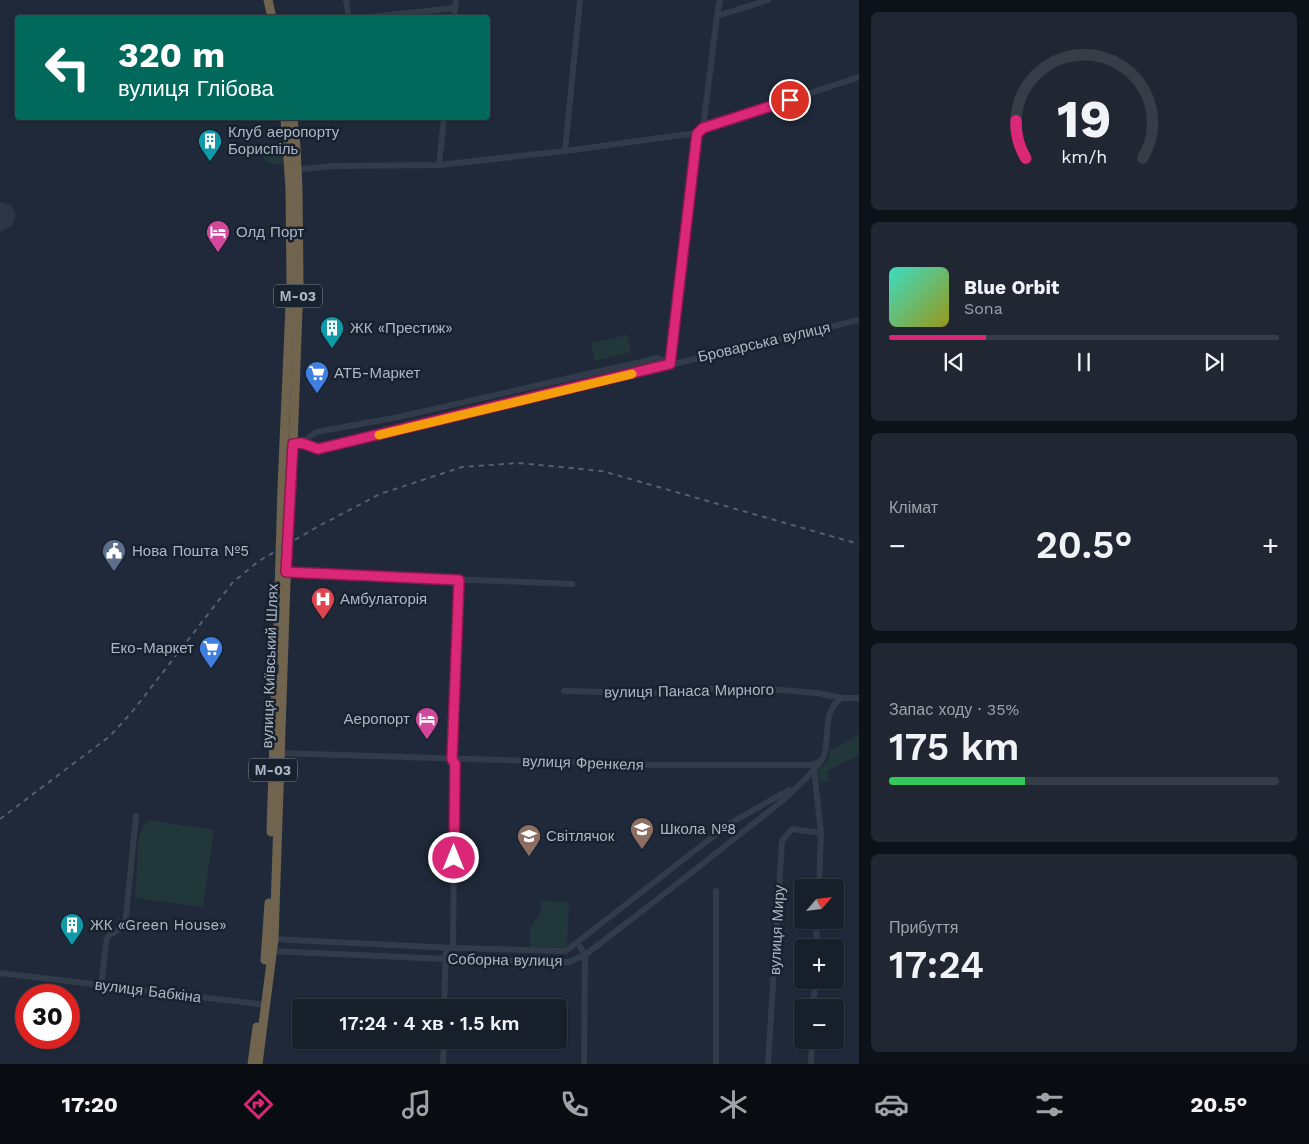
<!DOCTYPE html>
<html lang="uk">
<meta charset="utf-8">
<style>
body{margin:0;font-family:"Work Sans",sans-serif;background:#202733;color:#f1f3f6;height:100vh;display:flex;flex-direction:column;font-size:19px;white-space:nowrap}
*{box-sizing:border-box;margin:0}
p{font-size:16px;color:#9ea2a9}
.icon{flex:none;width:28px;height:28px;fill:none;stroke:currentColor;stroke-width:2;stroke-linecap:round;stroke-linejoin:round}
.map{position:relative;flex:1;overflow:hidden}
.sheet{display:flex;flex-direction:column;gap:12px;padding:12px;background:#0d1118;width:450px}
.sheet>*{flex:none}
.banner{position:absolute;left:15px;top:15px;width:475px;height:105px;border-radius:5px;box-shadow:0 1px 4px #0004,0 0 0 1px #363d47;background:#00695c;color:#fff;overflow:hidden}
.needle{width:32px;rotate:62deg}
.buttons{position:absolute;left:794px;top:879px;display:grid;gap:10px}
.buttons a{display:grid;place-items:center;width:50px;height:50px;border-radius:5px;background:#171f2b;box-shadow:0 1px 4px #0004,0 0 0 1px #363d47;font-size:25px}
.speed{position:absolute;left:15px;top:984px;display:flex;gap:10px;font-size:25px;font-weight:700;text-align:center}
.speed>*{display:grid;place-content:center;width:65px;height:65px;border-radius:50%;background:#171f2b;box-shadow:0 1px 4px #0004,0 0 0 1px #363d47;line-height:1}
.speed .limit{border:8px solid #d22;background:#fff;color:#111}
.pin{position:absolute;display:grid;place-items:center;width:42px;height:42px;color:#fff;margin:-21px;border:2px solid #fff;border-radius:50%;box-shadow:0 1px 5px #0007}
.me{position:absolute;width:55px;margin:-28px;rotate:0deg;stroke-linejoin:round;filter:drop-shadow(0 0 4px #0008)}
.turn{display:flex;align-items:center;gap:18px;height:105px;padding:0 20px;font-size:22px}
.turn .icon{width:65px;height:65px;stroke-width:2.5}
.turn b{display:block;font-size:35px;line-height:42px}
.big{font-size:38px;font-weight:600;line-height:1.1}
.sheet .widget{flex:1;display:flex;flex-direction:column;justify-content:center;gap:8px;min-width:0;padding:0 18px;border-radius:8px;background:#202733}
.sheet .dial{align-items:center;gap:0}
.dial svg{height:130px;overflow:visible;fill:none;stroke:#363d47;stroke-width:7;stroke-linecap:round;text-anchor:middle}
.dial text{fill:#f1f3f6;stroke:none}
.song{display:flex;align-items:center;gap:15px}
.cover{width:60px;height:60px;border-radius:8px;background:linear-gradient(135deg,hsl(170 70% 55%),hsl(60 70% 35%))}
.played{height:5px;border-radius:2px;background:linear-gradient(90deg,#db2777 25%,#363d47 25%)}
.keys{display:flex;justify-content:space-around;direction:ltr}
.heat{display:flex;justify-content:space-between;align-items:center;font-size:28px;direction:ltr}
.charge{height:8px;border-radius:4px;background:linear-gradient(90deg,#34c759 35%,#363d47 0)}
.trip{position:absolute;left:292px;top:999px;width:275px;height:50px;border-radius:5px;background:#171f2b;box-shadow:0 1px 4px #0004,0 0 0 1px #363d47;font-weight:600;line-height:50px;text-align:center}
.tab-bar{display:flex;height:80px;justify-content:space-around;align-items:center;background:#090c11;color:#9ea2a9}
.tab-bar .icon{width:35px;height:35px}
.tab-bar .current{color:#db2777}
.tab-bar b{font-size:22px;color:#f1f3f6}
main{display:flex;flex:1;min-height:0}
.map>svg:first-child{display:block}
.airport{fill:#2c3647}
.green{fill:#21373a}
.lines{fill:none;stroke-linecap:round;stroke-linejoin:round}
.minor{stroke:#323b4a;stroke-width:6}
.highway{stroke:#70644f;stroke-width:9}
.rail{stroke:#545f71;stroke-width:2;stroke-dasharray:5 5;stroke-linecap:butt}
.route-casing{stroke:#8e194d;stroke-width:12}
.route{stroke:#db2777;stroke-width:9}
.slow{stroke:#f59e0b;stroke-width:9}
.labels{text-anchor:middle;stroke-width:5;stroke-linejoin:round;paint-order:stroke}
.shield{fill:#18212e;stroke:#808998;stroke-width:1}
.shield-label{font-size:14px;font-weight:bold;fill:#acb6c6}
.poi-label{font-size:15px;fill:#acb6c6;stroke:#18212e;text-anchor:start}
.street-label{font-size:15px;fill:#acb6c6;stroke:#18212e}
</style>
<main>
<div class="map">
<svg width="859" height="1064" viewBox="0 0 859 1064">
<rect width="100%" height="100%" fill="#1f2939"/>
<polygon class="airport" points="0,202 11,205 16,215 12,226 0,232"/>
<g class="green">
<path d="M284 148V162C277 166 266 165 263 157L265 155 275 154Z"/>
<polygon points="627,335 631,352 595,361 591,343"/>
<polygon points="859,734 859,755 827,771 829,781 819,781 818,771 828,761 830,749 836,748"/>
<path d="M150 820 214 830 203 907 135 898C135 887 137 876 137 865 138 849 135 831 150 820Z"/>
<polygon points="541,901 569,902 567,947 530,947 530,929 541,911"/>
</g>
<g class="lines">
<g class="minor">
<polyline points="346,0 349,18"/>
<polyline points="717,16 768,0"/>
<polyline points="359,18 455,8"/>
<polyline points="454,18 456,0"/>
<polyline points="703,128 717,16 720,0"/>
<polyline points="565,151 580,0"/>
<polyline points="439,165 444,118"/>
<polyline points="293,170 334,166 439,165 565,151 689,134 697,134"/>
<polyline points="670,364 697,134 703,128 859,77"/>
<polyline points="302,443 316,432 399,417 658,358 670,364"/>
<polyline points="289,444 302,443 318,449 859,320"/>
<polyline points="286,572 572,584"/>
<polyline points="564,691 654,693 710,689 755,688 817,693 842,698 859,698"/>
<path d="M278 753 658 765H811L821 761 824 756C830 736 822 710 842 698"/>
<polyline points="814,770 821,833 819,888"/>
<polyline points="272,939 453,948 566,951 729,824 789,790"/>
<polyline points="578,943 585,955 584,1064"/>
<polyline points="453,948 455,764 452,759 459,580"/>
<polyline points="816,948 817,920"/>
<path d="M270 951 446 959 569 962 585 955C637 915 688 876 739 835 768 812 799 790 821 761"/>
<polyline points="0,973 266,1005"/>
<polyline points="101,985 107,937 125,926 136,816"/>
<polyline points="444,1008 446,948"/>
<polyline points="813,1008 815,980"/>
<polyline points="443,1064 444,1040"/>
<polyline points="716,1064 716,891"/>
<polyline points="768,1064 782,841 792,829 821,833"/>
<polyline points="811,1064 812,1040"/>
</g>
<g class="highway">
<polyline points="268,0 272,18"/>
<polyline points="277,660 282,488 291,283 290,188 285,118"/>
<polyline points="271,832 276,678"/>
<polyline points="265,960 269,903"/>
<polyline points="252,1064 257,1027"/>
<polyline points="258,1064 274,939 286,582 292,475 299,282 298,190 296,147 293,118"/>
</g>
<polyline class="rail" points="0,819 110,736 132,712 233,582 259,561 317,527 380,494 462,467 519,463 602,471 859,544"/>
</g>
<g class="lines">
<g class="route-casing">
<polyline id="route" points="454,858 455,764 452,759 459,580 286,572 293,444 302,443 318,449 670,364 697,134 703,128 790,100"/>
</g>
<use href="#route" class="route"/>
<polyline class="slow" points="379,435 632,374"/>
</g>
<defs>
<g id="building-pin" transform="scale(1.25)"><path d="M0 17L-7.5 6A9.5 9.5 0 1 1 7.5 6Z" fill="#0f9aa8" stroke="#18212e"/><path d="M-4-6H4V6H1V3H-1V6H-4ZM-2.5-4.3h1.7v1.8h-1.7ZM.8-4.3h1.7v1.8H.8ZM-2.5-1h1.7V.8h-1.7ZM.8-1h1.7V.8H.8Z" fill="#fff"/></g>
<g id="hotel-pin" transform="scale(1.25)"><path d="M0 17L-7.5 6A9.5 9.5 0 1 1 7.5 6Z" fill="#d1479c" stroke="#18212e"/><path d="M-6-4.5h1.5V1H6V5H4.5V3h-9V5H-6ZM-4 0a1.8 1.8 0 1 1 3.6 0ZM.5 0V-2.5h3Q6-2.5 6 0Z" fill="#fff"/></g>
<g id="supermarket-pin" transform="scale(1.25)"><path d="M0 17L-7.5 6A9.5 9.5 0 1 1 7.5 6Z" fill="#3f7fe0" stroke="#18212e"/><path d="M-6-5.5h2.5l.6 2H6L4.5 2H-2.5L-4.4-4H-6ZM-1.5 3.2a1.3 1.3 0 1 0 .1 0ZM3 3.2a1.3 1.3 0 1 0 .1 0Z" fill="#fff"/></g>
<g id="civic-pin" transform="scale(1.25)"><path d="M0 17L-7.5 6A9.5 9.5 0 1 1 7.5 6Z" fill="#5c6f8a" stroke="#18212e"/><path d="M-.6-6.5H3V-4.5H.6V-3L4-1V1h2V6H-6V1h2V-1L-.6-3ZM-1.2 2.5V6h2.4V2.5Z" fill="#fff"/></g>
<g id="hospital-pin" transform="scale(1.25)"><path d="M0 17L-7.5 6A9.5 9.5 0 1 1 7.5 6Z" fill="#e0444e" stroke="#18212e"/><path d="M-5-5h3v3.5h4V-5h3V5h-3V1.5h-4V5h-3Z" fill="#fff"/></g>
<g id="school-pin" transform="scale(1.25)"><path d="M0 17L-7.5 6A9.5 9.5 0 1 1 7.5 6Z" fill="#8d6e63" stroke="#18212e"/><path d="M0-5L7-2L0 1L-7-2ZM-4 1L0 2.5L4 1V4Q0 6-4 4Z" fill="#fff"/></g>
</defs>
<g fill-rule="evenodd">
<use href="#building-pin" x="210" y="141"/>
<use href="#hotel-pin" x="218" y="232"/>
<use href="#building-pin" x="332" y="328"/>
<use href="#supermarket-pin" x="317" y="373"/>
<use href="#civic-pin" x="114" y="551"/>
<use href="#hospital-pin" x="323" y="599"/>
<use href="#supermarket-pin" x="211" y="648"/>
<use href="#hotel-pin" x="427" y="719"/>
<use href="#school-pin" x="642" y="829"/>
<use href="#school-pin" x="529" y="836"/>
<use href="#building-pin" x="72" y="925"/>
</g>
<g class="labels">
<g class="shield">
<rect x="274" y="284.5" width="48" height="23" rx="4"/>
<rect x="249" y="758.5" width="48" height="23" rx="4"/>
</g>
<g class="shield-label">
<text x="298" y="301">М-03</text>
<text x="273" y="775">М-03</text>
</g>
<g class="poi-label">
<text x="228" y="137">Клуб аеропорту<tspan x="228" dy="17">Бориспіль</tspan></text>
<text x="236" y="237">Олд Порт</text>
<text x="350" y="333">ЖК «Престиж»</text>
<text x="334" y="378">АТБ-Маркет</text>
<text x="132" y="556">Нова Пошта №5</text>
<text x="340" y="604">Амбулаторія</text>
<text x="194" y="653" text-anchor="end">Еко-Маркет</text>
<text x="410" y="724" text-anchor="end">Аеропорт</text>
<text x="660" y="834">Школа №8</text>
<text x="546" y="841">Світлячок</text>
<text x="90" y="930">ЖК «Green House»</text>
</g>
<g class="street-label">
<text transform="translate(764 342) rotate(-13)" y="5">Броварська вулиця</text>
<text transform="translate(270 666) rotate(-88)" y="5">вулиця Київський Шлях</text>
<text transform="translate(689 691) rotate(-1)" y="5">вулиця Панаса Мирного</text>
<text transform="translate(583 763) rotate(2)" y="5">вулиця Френкеля</text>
<text transform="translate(777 930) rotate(-87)" y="5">вулиця Миру</text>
<text transform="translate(505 960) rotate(1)" y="5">Соборна вулиця</text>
<text transform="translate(148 991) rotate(7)" y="5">вулиця Бабкіна</text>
</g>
</g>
</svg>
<div class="buttons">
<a><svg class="needle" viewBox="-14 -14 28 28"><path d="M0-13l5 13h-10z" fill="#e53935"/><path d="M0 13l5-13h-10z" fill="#9ea2a9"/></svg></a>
<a>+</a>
<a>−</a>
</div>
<div class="speed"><div class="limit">30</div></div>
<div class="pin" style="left:790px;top:100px;background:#d93025"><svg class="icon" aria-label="arrive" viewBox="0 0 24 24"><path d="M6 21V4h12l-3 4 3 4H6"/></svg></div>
<svg class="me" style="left:454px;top:858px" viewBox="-20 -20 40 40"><circle r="17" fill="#db2777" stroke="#fff" stroke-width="3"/><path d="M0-11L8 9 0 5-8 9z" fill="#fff"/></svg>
<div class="trip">17:24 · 4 хв · 1.5 km</div>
<div class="banner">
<div class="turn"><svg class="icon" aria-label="left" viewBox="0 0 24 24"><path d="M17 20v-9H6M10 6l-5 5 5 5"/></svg><div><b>320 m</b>вулиця Глібова</div></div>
</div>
</div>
<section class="sheet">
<div class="widget dial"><svg viewBox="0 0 100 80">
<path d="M14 69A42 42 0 1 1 86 69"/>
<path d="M14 69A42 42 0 0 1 8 46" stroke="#db2777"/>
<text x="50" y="56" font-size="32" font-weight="700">19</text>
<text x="50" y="72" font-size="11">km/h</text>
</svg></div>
<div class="widget">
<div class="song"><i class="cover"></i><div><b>Blue Orbit</b><p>Sona</p></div></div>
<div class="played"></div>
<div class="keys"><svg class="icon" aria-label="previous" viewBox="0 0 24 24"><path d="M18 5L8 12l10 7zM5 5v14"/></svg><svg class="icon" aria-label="pause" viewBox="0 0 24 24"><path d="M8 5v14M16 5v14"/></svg><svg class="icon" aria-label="next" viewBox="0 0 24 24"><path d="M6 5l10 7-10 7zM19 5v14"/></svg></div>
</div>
<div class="widget"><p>Клімат</p>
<div class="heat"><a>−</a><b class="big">20.5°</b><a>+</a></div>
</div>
<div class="widget"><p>Запас ходу · 35%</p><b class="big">175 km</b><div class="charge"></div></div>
<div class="widget"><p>Прибуття</p><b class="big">17:24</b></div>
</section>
</main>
<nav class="tab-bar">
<b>17:20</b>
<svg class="icon current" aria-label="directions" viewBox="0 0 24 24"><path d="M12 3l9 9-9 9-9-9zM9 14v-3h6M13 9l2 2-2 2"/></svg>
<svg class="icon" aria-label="music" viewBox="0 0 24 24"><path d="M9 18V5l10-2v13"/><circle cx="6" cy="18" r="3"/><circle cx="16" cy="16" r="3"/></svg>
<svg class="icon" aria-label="phone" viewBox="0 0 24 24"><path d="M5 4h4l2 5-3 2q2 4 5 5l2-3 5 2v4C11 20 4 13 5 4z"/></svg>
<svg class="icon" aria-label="climate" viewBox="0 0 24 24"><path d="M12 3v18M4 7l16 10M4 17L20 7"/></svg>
<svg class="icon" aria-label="car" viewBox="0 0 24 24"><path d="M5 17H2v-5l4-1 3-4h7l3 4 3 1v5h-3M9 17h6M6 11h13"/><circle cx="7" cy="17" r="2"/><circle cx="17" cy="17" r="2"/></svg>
<svg class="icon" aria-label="filters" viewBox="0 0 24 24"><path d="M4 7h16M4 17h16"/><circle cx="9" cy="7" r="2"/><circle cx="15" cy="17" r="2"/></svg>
<b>20.5°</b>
</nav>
